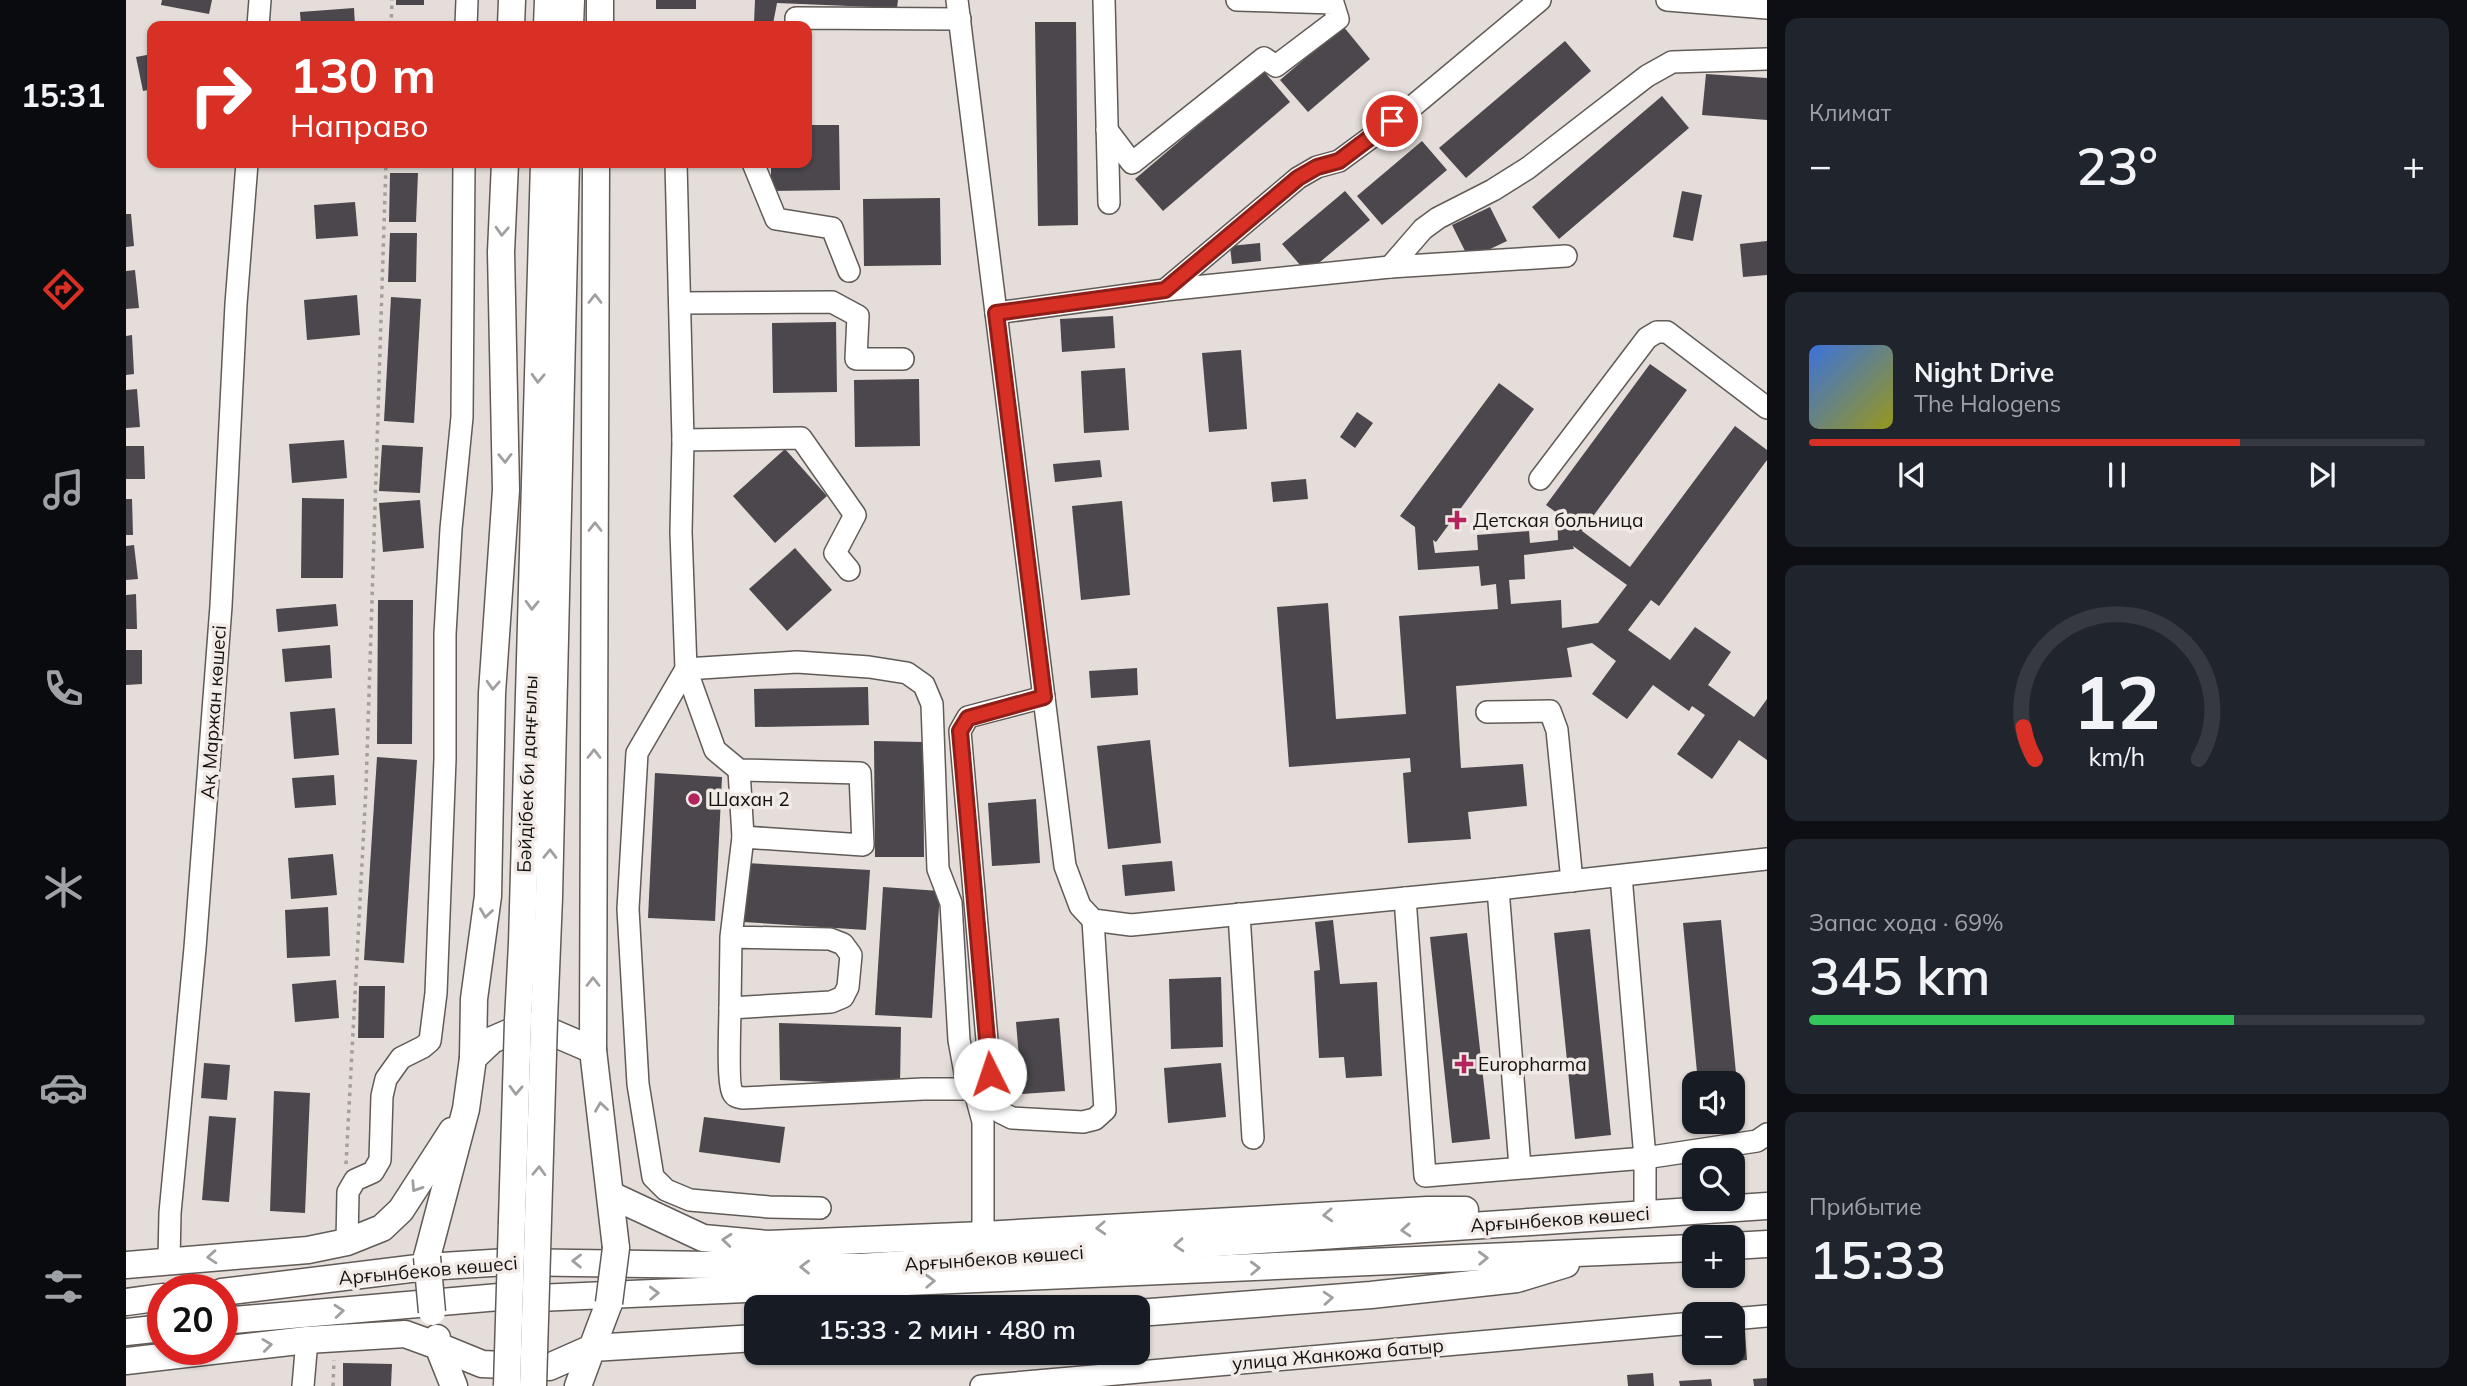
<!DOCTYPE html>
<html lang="ru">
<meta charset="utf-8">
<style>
body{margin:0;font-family:Mulish,sans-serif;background:#20242c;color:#f1f3f6;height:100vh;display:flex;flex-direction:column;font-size:26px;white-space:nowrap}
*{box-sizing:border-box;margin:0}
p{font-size:23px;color:#9ea1a6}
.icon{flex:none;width:38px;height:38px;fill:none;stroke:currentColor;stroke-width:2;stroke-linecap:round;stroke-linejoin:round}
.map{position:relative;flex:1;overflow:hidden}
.drawer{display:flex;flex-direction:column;gap:18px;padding:18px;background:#0d0f14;width:700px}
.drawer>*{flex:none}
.hud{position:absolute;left:21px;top:21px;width:665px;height:147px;border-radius:14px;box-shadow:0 2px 5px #0004;background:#d93025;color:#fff;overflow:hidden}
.controls{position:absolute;left:1556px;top:1071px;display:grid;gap:14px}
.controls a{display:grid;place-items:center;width:63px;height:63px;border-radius:14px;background:#171b24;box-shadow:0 2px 5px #0004;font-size:35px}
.speed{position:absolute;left:21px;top:1274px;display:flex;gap:14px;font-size:35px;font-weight:700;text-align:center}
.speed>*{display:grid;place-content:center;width:91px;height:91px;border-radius:50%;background:#171b24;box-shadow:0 2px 5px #0004;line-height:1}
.speed .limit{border:10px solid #d22;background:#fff;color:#111}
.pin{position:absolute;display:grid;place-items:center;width:60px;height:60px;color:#fff;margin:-30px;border:4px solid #fff;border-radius:50%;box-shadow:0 2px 7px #0007}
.me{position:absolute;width:77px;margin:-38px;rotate:356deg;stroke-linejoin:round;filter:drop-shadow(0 0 5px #0008)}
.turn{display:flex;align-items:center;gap:24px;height:147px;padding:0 28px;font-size:32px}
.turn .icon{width:91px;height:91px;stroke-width:2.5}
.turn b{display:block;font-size:49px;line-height:60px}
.big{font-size:52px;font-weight:600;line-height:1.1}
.drawer .tile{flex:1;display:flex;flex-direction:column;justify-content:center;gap:10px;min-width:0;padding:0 24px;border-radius:14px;background:#20242c}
.drawer .dial{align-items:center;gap:0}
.dial svg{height:182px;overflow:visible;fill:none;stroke:#363941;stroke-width:7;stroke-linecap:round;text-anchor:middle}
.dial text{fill:#f1f3f6;stroke:none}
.song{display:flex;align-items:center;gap:21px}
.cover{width:84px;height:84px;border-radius:10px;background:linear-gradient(135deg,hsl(220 70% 55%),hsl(60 70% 35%))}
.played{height:7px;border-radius:4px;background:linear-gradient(90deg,#d93025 70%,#363941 70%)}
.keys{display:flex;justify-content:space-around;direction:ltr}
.heat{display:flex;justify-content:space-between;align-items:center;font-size:38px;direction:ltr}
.charge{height:10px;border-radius:5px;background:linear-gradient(90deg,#34c759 69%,#363941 0)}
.trip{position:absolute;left:618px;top:1295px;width:406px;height:70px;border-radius:14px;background:#171b24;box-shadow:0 2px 5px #0004;font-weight:600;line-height:70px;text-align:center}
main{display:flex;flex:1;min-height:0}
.tab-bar{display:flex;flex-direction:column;width:126px;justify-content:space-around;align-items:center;background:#090b0e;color:#9ea1a6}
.tab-bar .icon{width:49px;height:49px}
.tab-bar .current{color:#d93025}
.tab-bar b{font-size:32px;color:#f1f3f6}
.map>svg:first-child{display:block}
.building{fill:#4b474d;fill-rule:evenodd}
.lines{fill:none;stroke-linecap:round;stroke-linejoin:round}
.minor-casing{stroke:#615b57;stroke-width:24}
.major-casing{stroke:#615b57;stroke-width:29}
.path{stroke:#a59f9c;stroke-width:3.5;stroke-dasharray:3.5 5;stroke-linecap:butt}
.minor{stroke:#fff;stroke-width:21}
.major{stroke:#fff;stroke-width:26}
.major-bridge-casing{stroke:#615b57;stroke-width:29;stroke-linecap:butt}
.major-bridge{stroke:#fff;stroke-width:26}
.oneway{stroke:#a1a09f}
.route-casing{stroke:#8d1f18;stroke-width:18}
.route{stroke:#d93025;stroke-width:12}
.poi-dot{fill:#b2245b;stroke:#f2eae6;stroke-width:2.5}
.labels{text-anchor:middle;stroke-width:7;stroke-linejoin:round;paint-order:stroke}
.poi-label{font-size:19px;fill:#13110f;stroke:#f2eae6;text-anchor:start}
.street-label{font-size:19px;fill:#13110f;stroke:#f2eae6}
</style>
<main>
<nav class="tab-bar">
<b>15:31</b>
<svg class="icon current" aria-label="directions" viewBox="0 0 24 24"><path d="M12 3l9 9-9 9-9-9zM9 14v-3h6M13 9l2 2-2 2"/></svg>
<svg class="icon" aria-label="music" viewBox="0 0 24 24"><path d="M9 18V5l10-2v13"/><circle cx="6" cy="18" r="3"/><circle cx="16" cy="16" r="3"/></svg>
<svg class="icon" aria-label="phone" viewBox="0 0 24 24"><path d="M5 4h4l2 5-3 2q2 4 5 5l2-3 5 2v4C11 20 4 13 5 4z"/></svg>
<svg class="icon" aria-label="climate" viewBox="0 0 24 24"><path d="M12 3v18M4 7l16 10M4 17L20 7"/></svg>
<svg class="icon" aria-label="car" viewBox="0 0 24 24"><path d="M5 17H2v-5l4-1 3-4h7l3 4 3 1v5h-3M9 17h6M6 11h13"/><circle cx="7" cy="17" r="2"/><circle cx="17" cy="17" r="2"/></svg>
<svg class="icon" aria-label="filters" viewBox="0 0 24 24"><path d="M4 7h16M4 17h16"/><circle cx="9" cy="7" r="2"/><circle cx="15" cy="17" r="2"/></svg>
</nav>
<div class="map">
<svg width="1641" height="1386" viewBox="0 0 1641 1386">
<rect width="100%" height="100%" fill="#e4ddd9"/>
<g class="building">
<polygon points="36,0 86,0 83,14 35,5"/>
<rect x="270" y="0" width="28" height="5"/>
<rect x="530" y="0" width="40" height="9"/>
<polygon points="629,0 772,0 771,8 651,3 647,24 628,23"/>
<polygon points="228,8 229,26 175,26 174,12"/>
<polygon points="909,22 950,22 952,225 912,226"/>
<polygon points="1217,26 1244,59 1182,112 1154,80"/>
<polygon points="1439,41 1465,71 1340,178 1313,148"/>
<polygon points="26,54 26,89 17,91 10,57"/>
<polygon points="1137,70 1164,102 1037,211 1009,179"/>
<polygon points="1580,74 1641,78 1641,120 1576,115"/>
<polygon points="1536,96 1563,128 1433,239 1406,207"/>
<polygon points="681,125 713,125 714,190 645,191 645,163 681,163"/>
<polygon points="1296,141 1321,170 1256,225 1231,196"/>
<polygon points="264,173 292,173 290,222 263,222"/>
<polygon points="1219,191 1244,220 1181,273 1156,244"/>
<polygon points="1556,191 1576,195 1567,241 1547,237"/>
<polygon points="814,198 815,265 738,266 737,199"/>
<polygon points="229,202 232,236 190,239 188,205"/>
<polygon points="1364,207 1381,241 1343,259 1326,225"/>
<polygon points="0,214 5,214 8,246 0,247"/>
<polygon points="264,233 291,233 290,282 262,282"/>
<polygon points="1641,241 1641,275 1617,277 1614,244"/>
<polygon points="1134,243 1135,261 1106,264 1104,246"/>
<polygon points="9,270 13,308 0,309 0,271"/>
<polygon points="231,295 234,335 181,340 178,300"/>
<polygon points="265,297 295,299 288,423 258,421"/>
<polygon points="987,316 989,348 936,352 934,319"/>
<polygon points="710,322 711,392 647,393 646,323"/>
<polygon points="6,335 8,374 0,375 0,336"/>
<polygon points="1115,350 1121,429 1083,432 1076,353"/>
<path d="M1524 364 1561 390 1456 531 1504 567 1609 426 1641 450V460L1533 606 1525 600 1502 630 1544 660 1569 627 1605 652 1582 685 1628 717 1641 699V760L1613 740 1586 779 1551 754 1579 715 1566 706 1563 711 1527 685 1501 719 1466 694 1490 661 1466 643 1441 648 1446 677 1330 686 1335 768 1397 764 1401 806 1342 812 1345 839 1282 843 1277 773 1285 772 1284 758 1163 767 1151 607 1202 603 1210 719 1280 714 1273 616 1372 609 1370 584 1355 586 1353 566 1292 570 1289 527 1274 516 1373 383 1408 409 1310 542 1307 540 1309 553 1352 550 1351 535 1403 531 1404 543 1432 540 1431 513 1420 505ZM1447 546 1501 585 1472 623 1436 628 1435 600 1385 604 1383 580 1399 579 1398 555 1448 549Z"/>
<polygon points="999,368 1003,430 958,433 955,371"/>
<polygon points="793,379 794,446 729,447 728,380"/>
<polygon points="11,389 14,427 0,428 0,390"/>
<polygon points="1231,412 1247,423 1229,448 1214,437"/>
<polygon points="218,440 221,478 166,483 163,444"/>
<polygon points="256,445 297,447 294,493 253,491"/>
<polygon points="0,446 18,446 19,479 0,479"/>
<polygon points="659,449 701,496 649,543 607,496"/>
<polygon points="974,460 976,477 929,482 927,464"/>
<polygon points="1180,479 1182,499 1147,502 1145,482"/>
<polygon points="176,498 218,499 217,578 175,578"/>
<polygon points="0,499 6,499 7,535 0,535"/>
<polygon points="294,500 298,548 257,552 253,503"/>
<polygon points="996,501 1004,595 955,600 946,506"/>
<polygon points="8,545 12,579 0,580 0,546"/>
<polygon points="669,548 706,590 661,631 623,589"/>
<polygon points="10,594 11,629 0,629 0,595"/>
<polygon points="252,600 287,600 286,744 251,744"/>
<polygon points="210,604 212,626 152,632 150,609"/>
<polygon points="204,645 206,678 159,682 156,649"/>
<polygon points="0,650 16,650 16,684 0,685"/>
<polygon points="1011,668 1012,695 965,698 963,671"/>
<polygon points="742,687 743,725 629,727 628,689"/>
<polygon points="209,708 213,755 168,759 164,712"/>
<polygon points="1024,740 1035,843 982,849 971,746"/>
<polygon points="748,741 797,742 798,857 749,857"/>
<polygon points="251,757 291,760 278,963 238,960"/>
<polygon points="529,773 596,777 589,921 522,918"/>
<polygon points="208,775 210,805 169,808 166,778"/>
<polygon points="910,799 914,863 866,866 862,803"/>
<polygon points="207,854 211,895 165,899 162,858"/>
<polygon points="1046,861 1049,891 999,896 996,865"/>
<polygon points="620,863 744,870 740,930 617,922"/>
<polygon points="757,887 814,891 806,1018 749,1015"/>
<polygon points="202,907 204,956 161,958 159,910"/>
<polygon points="1207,920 1214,984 1251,982 1256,1076 1220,1078 1218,1057 1193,1058 1188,971 1194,970 1189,922"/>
<polygon points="1595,920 1615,1124 1576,1128 1575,1122 1606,1122 1606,1083 1572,1083 1557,923"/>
<polygon points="1464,929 1485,1135 1449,1139 1428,933"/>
<polygon points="1341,933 1364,1139 1326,1143 1304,937"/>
<polygon points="1095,977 1097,1047 1045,1049 1043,979"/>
<polygon points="210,980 213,1018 169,1022 166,984"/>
<polygon points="233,986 259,986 258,1038 232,1038"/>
<polygon points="933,1018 939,1091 896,1094 890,1022"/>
<polygon points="653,1023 775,1027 774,1085 654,1080"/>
<polygon points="78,1063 104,1065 101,1100 75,1098"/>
<polygon points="1095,1063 1100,1117 1042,1123 1038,1068"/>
<polygon points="148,1091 184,1093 179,1213 144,1211"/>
<polygon points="83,1116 110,1118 103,1202 76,1200"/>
<polygon points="578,1117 659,1127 654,1163 573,1152"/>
<polygon points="1606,1331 1619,1331 1621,1360 1601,1362 1600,1353 1606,1353"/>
<polygon points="217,1363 266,1364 265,1386 217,1386"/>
<polygon points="1527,1373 1528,1386 1502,1386 1501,1375"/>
<polygon points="1641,1378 1641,1386 1628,1386 1627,1379"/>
<polygon points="1585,1379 1586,1386 1554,1386 1553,1381"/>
</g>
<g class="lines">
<g class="minor-casing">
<g id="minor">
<polyline points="831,0 939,866 954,906 967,920 1005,925 1372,889 1641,859"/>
<polyline points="978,0 983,203"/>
<polyline points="1541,0 1641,8"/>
<polyline points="132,26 134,0"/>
<polyline points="340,26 341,0"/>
<polyline points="670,26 670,18 834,19"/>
<polyline points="981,130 1006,163 1138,58 1150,66 1212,19 1207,3 1111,0"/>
<polyline points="550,163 557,440 555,532 560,669 589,750 613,770 734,773 737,845 617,837 605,937 604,1008 705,1002 717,997 722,987 725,955 717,944 704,939 605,937"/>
<polyline points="627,163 650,219 706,228 723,271"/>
<polyline points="1264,267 1297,229 1312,218 1367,190 1402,168 1521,76 1546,62 1641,59"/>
<polyline points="1039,290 1264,267 1440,256"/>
<polyline points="555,303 706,302 732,316 730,359 777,359"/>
<polyline points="870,313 1039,290 1172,178 1191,167 1213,161 1281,111 1414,0"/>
<polyline points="557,440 675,438 729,515 709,553 723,570"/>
<polyline points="1414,479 1521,338 1531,332 1541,332 1641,408"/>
<polyline points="918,697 842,717 834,731 864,1074 868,1097 874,1112 886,1118 957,1122 969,1119 979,1110 967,920"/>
<polyline points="1361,712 1424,711 1431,730 1446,881"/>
<polyline points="613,770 617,837"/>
<polyline points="1495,876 1519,1158 1519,1214"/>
<polyline points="1372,889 1394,1167"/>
<polyline points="1279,898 1299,1176 1519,1158 1631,1141 1641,1134"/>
<polyline points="1113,914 1127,1138"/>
<path d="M604 1008C604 1022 601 1085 607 1093 609 1097 612 1097 617 1098L797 1089H842L849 1092 857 1122V1235"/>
<polyline points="694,1208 643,1207 564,1200 540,1190 527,1177 512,1084 502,909 511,753 560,669 671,662 743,667 781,673 798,685 806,704 812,869 825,903 833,1040 842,1089"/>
<polyline points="221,1242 222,1192 229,1180 247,1172 254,1160 256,1096 260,1079 275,1058 297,1047 304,1041 310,993 319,759 319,634 325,529 336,417 338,163"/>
<polyline points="43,1260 44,1213 69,948 95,606 110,304 121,163"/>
<polyline points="1606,1319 1641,1316"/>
<polyline points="177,1386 181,1340"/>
<polyline points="855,1386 1568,1323"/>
</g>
</g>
<g class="major-casing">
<g id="major">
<polyline points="385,26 386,0"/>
<polyline points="421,26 422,0"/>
<polyline points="444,26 445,0"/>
<polyline points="474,26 474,0"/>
<polyline points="418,1020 423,897 440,163"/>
<polyline points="392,1021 396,943 418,163"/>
<polyline points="467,1050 470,163"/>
<polyline points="347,1058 348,999 362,896 366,693 380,490 375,252 379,163"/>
<polyline points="485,1195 577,1238 642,1244 857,1235 1301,1210 1339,1210"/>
<polyline points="1606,1246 1641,1244"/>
<polyline points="301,1257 340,1109 347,1058 366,1040 396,1027 411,1026 467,1050 490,1248"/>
<polyline points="0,1265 182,1250 221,1242 256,1228 275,1210 326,1131"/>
<polyline points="96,1292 300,1267 381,1262 735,1267 1641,1206"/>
<polyline points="0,1302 37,1297"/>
<polyline points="1012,1313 1245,1295 1391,1279 1440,1264"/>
<polyline points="96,1321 373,1297 411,1298 1568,1248"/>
<polyline points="0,1332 37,1328"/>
<polyline points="311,1338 312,1346 356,1364 423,1367 466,1348 483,1303"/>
<polyline points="0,1361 181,1340 279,1334 312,1346 328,1386"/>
<polyline points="452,1386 466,1348 630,1338"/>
</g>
</g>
<g class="path">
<polyline points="265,26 266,0"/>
<polyline points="220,1164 240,788 260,163"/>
<polyline points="207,1386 208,1360"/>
</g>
<use href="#minor" class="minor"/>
<use href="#major" class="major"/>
<g class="major-bridge-casing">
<g id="major-bridge">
<polyline points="301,1257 306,1312"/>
<polyline points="483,1303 490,1248"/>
<polyline points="381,1386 392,1021"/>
<polyline points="407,1386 418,1020"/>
</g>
</g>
<use href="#major-bridge" class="major-bridge"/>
</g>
<defs><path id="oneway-chevron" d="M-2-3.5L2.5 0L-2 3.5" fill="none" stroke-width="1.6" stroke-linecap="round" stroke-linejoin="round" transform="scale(1.75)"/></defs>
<g class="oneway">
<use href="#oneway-chevron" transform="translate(376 231) rotate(93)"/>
<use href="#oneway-chevron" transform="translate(469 299) rotate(-90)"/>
<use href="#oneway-chevron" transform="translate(412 378) rotate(92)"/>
<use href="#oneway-chevron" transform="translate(379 458) rotate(89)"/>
<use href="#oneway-chevron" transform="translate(469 527) rotate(-90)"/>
<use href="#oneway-chevron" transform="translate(406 605) rotate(92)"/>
<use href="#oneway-chevron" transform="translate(367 685) rotate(93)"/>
<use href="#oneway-chevron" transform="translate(468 754) rotate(-90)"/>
<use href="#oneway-chevron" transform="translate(424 854) rotate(-89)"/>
<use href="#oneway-chevron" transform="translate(360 913) rotate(98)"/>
<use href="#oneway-chevron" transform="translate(467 982) rotate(-90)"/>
<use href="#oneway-chevron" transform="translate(390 1090) rotate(92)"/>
<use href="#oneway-chevron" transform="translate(475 1107) rotate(-98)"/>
<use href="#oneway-chevron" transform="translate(413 1171) rotate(-88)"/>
<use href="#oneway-chevron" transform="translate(290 1187) rotate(123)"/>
<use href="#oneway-chevron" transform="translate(1202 1215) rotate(177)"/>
<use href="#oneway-chevron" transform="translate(975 1228) rotate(177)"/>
<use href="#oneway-chevron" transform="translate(1280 1230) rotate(176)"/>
<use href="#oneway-chevron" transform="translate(601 1240) rotate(-175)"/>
<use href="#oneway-chevron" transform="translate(1053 1245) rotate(176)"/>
<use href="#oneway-chevron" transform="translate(86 1257) rotate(176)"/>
<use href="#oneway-chevron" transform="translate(1357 1258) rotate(-2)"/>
<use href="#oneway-chevron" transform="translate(451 1261) rotate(-179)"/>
<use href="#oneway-chevron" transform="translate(679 1267) rotate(-179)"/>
<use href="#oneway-chevron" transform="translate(1129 1268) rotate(-2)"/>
<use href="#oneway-chevron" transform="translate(804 1281) rotate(-2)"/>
<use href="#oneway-chevron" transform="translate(528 1293) rotate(-2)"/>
<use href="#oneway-chevron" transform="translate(1202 1298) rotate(-4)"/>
<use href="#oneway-chevron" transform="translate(213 1311) rotate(-5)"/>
<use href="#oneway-chevron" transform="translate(141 1345) rotate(-7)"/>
</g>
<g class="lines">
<g class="route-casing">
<polyline id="route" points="864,1074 834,731 842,718 918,697 870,313 1039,290 1172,178 1191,167 1213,161 1266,121"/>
</g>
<use href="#route" class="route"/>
</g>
<g class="poi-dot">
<path d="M1327.5 509.5h7v7h7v7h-7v7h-7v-7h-7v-7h7z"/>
<circle cx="568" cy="799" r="7"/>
<path d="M1334.5 1053.5h7v7h7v7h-7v7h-7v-7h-7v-7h7z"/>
</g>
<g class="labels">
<g class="poi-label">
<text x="1347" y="527">Детская больница</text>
<text x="582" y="806">Шахан 2</text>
<text x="1352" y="1071">Europharma</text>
</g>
<g class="street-label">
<text transform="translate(87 712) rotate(-86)" y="7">Ақ Маржан көшесі</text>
<text transform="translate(401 774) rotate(-88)" y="7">Бәйдібек би даңғылы</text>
<text transform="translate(1434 1219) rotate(-4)" y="7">Арғынбеков көшесі</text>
<text transform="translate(868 1258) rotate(-4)" y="7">Арғынбеков көшесі</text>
<text transform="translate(302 1270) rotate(-5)" y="7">Арғынбеков көшесі</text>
<text transform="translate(1212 1354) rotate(-5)" y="7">улица Жанкожа батыр</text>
</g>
</g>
</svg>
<div class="controls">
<a><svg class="icon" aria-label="sound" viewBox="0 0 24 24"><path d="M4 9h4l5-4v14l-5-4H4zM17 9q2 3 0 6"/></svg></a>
<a><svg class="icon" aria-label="search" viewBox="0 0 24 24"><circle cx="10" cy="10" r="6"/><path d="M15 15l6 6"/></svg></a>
<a>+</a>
<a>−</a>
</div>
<div class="speed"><div class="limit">20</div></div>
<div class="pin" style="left:1266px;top:121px;background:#d93025"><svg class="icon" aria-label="arrive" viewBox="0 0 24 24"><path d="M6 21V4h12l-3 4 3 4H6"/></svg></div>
<svg class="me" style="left:864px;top:1074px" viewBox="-20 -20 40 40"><circle r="19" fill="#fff"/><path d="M0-13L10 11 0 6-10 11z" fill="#d93025"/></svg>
<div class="trip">15:33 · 2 мин · 480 m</div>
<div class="hud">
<div class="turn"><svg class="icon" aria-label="right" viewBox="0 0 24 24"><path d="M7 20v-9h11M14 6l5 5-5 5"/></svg><div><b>130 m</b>Направо</div></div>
</div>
</div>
<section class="drawer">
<div class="tile"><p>Климат</p>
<div class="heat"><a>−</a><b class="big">23°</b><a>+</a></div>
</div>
<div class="tile">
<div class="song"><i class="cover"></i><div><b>Night Drive</b><p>The Halogens</p></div></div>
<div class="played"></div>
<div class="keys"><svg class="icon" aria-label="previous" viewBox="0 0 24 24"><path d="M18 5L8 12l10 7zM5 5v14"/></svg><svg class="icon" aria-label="pause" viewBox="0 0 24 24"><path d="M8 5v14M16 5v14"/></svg><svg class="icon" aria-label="next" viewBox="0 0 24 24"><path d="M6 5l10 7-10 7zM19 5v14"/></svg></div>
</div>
<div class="tile dial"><svg viewBox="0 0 100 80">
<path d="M14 69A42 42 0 1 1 86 69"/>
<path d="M14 69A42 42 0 0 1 9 55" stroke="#d93025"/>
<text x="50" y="56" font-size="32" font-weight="700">12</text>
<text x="50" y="72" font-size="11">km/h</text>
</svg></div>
<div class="tile"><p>Запас хода · 69%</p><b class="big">345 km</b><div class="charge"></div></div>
<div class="tile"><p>Прибытие</p><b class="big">15:33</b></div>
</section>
</main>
